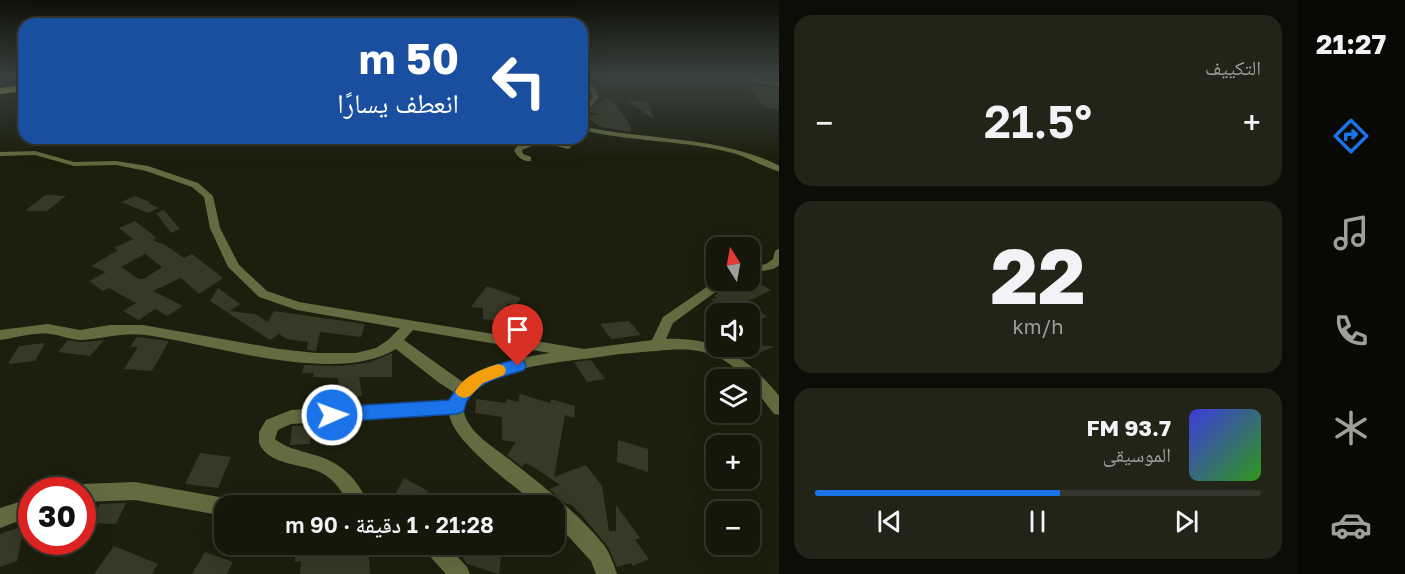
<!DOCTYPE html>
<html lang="ar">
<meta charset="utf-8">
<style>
body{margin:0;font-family:"Golos Text","Noto Naskh Arabic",sans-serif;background:#222418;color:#f1f3f6;direction:rtl;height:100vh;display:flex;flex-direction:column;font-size:22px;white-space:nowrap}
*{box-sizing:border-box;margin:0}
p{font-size:20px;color:#9d9f9c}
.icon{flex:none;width:33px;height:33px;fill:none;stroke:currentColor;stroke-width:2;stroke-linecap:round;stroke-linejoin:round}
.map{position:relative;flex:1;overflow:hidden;direction:ltr}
.drawer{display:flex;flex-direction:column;gap:15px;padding:15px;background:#0c0d06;width:518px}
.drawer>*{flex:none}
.top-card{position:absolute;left:18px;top:18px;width:570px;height:126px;border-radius:18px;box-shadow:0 6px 24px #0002,0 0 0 2px #34362b;direction:rtl;background:#1a4fa0;color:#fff;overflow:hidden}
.needle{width:39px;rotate:349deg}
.tools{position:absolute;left:706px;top:237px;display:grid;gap:12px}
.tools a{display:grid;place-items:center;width:54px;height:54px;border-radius:12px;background:#15170a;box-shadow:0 6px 24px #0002,0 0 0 2px #34362b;font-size:30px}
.speed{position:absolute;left:18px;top:477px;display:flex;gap:12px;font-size:30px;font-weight:700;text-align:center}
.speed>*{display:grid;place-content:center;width:78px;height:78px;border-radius:50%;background:#15170a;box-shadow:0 6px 24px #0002,0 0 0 2px #34362b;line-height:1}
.speed .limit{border:9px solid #d22;background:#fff;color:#111}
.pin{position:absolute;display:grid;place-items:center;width:51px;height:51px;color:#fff;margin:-62px -26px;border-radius:50% 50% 50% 0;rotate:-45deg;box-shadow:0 0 6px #0007}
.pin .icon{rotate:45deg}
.me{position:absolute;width:66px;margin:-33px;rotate:88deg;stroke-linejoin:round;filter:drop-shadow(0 0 4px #0008)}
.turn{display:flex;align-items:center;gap:21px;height:126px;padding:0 30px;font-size:27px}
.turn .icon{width:78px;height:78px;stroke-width:2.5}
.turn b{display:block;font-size:42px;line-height:51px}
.big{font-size:45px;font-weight:600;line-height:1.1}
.drawer .tile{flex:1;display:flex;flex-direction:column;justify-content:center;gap:9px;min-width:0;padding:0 21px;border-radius:18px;background:#222418}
.drawer .dial{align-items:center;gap:0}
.dial b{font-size:78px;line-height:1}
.song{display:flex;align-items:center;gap:18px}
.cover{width:72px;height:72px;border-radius:9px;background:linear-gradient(135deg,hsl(240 70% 55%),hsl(110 70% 35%))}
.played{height:6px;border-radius:3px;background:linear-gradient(90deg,#1a73e8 55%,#34362b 55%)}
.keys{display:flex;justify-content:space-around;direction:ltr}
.heat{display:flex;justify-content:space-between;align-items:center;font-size:33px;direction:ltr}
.trip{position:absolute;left:214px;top:495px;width:351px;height:60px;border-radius:18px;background:#15170a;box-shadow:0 6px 24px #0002,0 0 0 2px #34362b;font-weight:600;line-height:60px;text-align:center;direction:rtl}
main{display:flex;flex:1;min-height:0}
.tabs{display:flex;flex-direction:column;width:108px;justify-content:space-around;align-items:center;background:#080904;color:#9d9f9c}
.tabs .icon{width:42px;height:42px}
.tabs .active{color:#1a73e8}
.tabs b{font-size:27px;color:#f1f3f6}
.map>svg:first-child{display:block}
.building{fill:#363926;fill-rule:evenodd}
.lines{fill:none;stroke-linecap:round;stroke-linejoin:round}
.street{fill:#656b40;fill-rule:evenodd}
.highway{fill:#cbd967;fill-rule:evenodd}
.route{fill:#1a73e8;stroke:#114b97;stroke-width:1.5}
.slow{fill:#f59e0b}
</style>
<main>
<nav class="tabs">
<b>21:27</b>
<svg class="icon active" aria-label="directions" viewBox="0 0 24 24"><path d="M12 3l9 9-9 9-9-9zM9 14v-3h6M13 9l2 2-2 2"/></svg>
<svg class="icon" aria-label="music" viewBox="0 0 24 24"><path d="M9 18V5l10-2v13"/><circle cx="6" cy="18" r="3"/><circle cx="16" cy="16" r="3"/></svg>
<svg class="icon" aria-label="phone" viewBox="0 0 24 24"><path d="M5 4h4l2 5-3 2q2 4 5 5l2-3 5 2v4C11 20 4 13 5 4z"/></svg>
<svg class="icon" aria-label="climate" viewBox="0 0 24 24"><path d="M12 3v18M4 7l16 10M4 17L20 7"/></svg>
<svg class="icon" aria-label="car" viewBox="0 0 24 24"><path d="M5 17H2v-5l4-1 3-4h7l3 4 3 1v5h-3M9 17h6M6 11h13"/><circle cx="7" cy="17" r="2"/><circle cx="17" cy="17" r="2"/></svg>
</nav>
<section class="drawer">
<div class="tile"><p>التكييف</p>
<div class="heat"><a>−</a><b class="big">21.5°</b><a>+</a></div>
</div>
<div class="tile dial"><b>22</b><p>km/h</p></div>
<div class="tile">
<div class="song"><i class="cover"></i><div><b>93.7 FM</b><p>الموسيقى</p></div></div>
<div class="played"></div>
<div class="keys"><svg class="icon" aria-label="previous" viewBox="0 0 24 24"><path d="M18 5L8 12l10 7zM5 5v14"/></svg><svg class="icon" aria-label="pause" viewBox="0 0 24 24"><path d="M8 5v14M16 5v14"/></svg><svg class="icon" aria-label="next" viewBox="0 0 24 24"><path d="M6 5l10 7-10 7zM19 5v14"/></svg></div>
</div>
</section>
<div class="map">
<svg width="780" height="574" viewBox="0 0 780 574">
<rect width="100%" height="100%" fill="#1c1f0d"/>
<g class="building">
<polygon points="761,86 780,89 780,110 764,107 748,87"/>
<polygon points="609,97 631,126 630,132 600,127 586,117 598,114 586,111"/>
<polygon points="627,100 648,102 654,120"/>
<polygon points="45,195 66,196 47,211 25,211"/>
<polygon points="135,196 150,202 148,203 159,208 148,213 121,202"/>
<polygon points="164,210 180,229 171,233 156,213"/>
<path d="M135 221 157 238 152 240 165 245 184 258 192 254 223 278 199 294 181 278 153 291 183 306 167 316 155 309 139 320 123 311 136 303 109 288 103 291 89 281 106 272 91 266 118 250 114 248 133 239 119 228ZM145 254 162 267 144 279H139L121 267Z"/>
<polygon points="734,280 753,280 771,290 747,302 767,317 750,321 750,314 729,314 711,299 717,298 714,296 720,292 742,287"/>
<polygon points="487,286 521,298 515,306 507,303 507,322 483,319 483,308 471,307"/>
<polygon points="218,288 240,304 230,311 255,314 268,322 274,311 365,324 361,337 320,332 316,351 307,350 308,342 287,339 279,334 270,340 210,301"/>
<polygon points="629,321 641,335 611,339 600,324"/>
<polygon points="137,337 169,341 152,371 124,369 138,347 130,347"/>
<polygon points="750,337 764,346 774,346 749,358 732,346 750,346"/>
<polygon points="68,340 81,342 104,340 90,356 58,352"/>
<polygon points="45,343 35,361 8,364 19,346"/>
<polygon points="392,353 392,377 359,377 362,396 340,399 338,378 313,377 314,373 302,373 304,365 341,366 371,362"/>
<polygon points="591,360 605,379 587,382 574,362"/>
<polygon points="520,394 550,403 551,399 575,406 574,418 565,415 554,477 586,465 602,486 609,531 616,531 616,505 640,538 635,540 649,559 633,566 631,563 617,567 608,547 584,518 572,505 567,504 549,489 560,485 532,466 525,463 522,467 507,455 516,442 502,440 502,417 475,413 476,399 506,403 507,399 518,402"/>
<polygon points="311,425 310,444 290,445 292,426"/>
<polygon points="618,440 648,449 648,472 617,462"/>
<polygon points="200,453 231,457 218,488 185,484"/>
<polygon points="404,478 428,491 420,506 389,506"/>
<polygon points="126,503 116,524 88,523 100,504"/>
<polygon points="24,526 17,561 0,567 0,534"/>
<polygon points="296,544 368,544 370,574 300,574 301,561 295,562"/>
<polygon points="466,544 503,544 499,574 467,564 463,559"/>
<polygon points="114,546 158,564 152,574 94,574"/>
<polygon points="205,552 233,562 227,574 192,574"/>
</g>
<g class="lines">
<g class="street">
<polygon points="752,79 780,82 780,86 750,82"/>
<polygon points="582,81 594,86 599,97 592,106 582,110 582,106 588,104 593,97 589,88 582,85"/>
<path d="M582 126C648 141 718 135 780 166V172C764 167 749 158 733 153 683 140 632 142 582 130Z"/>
<path d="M539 138H550L548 140 572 147 568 149 541 142 522 150 523 154 531 157V161C523 162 517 157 514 150L519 144Z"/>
<path d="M35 151 74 162 116 161 148 166 198 183 213 196 220 228 239 265 267 291 299 302 584 349 652 340 663 317 717 280H732L673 323 666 339C719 337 747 357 780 397V415L774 414 750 383V380H747C720 350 694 347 657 351 642 352 627 353 612 355 577 361 539 362 505 374 490 379 458 396 465 416 472 435 495 448 510 460 543 486 577 512 604 545 610 553 614 565 617 574H596L591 561 555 522V506H538C514 485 454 444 449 414L291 424 278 430 275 439C286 448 298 450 311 454 340 461 358 478 369 506H350C343 493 335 480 322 473 302 463 269 466 259 443V432L266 420 291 410 450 401 455 393 438 382 396 349C336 386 213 344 145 335 123 332 103 339 81 340 71 340 60 335 50 334 34 332 16 338 0 340V330L48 324 80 330 110 325H143L279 349 316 353H356L376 348 388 340 400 328 297 310 259 297 228 267 210 228 204 197 192 187 146 171 116 165 74 166 35 155 0 156V152ZM413 330 550 353C519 358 490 364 464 383L404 340Z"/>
<polygon points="780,248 780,265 773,269 750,273 750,267 766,264 773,259 775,251"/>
<polygon points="135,482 225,498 232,500 234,506 225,506 225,516 135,500 82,502 82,490 74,490 76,487 82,484"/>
<polygon points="32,498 32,516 0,528 0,508"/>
<polygon points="422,544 446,544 467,567 470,574 446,574 425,551"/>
</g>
<polygon class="highway" points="24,85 24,91 0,94 0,88"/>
</g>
<linearGradient id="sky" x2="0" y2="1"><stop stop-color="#0f1107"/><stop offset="0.49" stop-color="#3a4240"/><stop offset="1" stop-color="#3a4240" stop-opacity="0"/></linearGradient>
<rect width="780" height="158" fill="url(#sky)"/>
<path class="route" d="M518 359 524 361 526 366 524 370C503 377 482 379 468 399 465 403 466 407 463 412L457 414 332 422 326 420 323 415 326 409 332 407 449 400C464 373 489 366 518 359Z"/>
<path class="slow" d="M498 364 504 366 506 370 504 375 483 383 470 396 464 398 458 396 455 392C463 376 482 369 498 364Z"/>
</svg>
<div class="tools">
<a><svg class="needle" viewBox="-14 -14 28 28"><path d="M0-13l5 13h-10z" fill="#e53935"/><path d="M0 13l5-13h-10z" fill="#9d9f9c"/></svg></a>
<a><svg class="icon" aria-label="sound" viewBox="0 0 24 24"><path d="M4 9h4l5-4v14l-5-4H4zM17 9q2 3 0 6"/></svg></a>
<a><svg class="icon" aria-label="layers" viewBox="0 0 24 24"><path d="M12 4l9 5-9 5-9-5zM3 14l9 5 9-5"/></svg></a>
<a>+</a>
<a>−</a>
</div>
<div class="speed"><div class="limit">30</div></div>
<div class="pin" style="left:518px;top:366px;background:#d93025"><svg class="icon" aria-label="arrive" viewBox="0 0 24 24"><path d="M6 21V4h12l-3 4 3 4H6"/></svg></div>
<svg class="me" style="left:332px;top:415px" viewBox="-20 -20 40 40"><circle r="17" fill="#1a73e8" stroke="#fff" stroke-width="3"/><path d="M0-11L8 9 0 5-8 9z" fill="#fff"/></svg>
<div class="trip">21:28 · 1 دقيقة · 90 m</div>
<div class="top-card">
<div class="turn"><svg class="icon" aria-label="left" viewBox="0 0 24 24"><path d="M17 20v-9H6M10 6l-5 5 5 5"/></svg><div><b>50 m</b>انعطف يسارًا</div></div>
</div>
</div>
</main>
